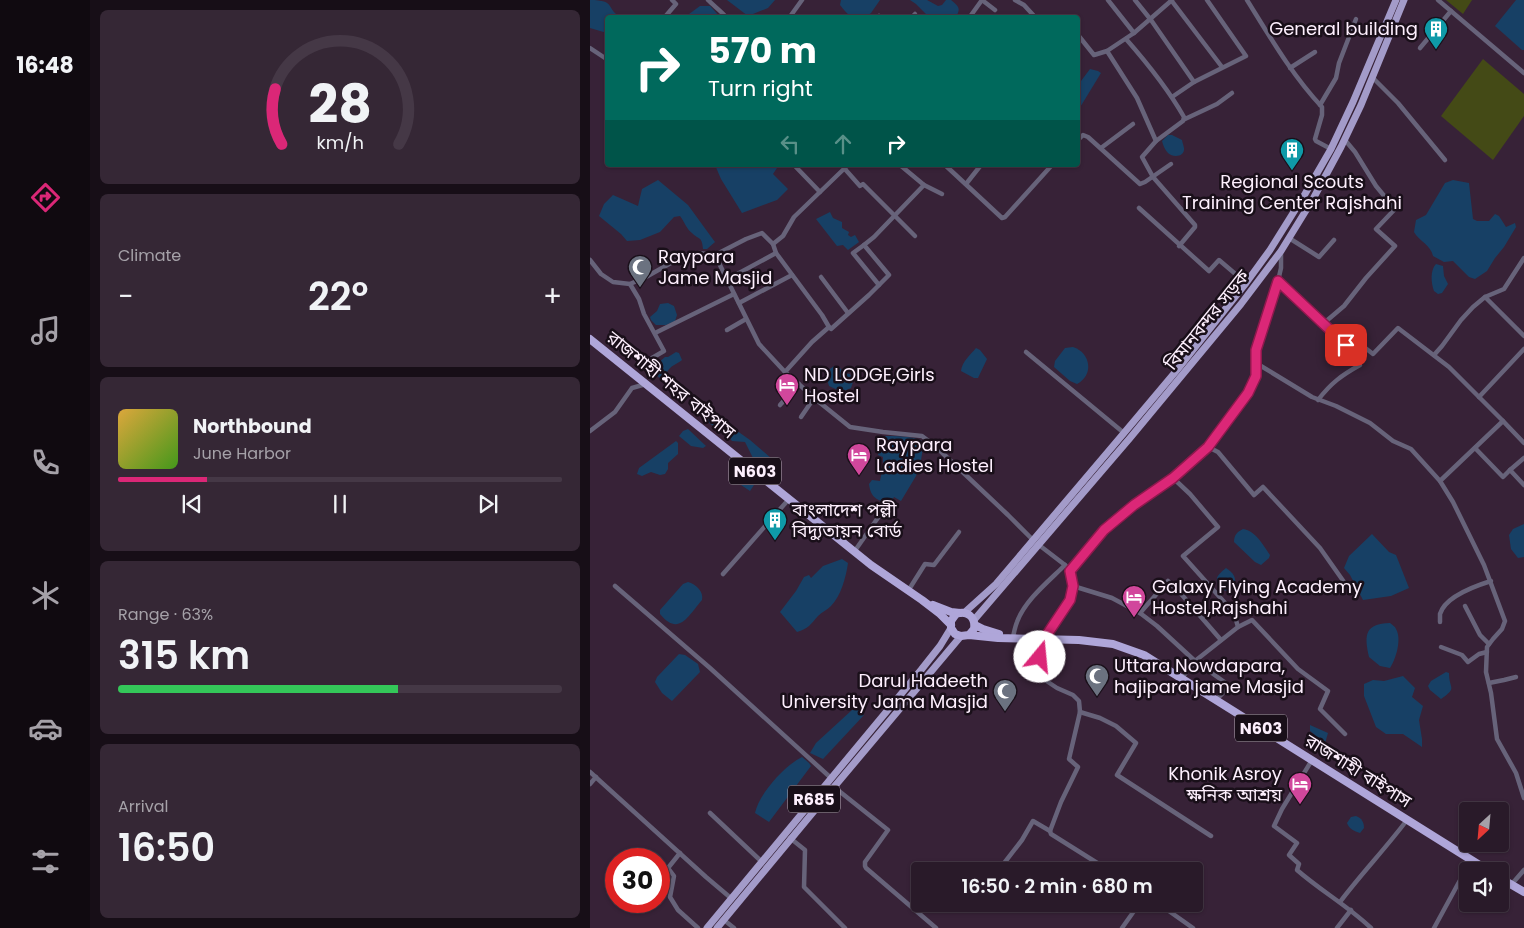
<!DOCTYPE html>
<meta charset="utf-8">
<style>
body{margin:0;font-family:Poppins,"Noto Sans Bengali",sans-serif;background:#352735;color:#f1f3f6;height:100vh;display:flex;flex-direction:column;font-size:19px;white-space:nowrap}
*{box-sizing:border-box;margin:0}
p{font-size:16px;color:#a5a1a8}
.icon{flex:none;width:28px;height:28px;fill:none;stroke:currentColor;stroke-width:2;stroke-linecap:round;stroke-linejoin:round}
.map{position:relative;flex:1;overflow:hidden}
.details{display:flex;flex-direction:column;gap:10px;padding:10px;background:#170e17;width:500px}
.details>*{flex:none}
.top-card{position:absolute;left:15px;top:15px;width:475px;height:152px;border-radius:5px;box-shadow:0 1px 4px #0004,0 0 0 1px #453846;background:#00695c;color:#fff;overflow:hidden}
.needle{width:32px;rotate:206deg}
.controls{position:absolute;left:869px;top:802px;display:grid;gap:10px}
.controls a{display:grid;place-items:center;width:50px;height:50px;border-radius:5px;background:#291a29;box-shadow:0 1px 4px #0004,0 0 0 1px #453846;font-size:25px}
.speed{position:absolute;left:15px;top:848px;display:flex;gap:10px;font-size:25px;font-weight:700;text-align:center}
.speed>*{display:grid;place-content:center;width:65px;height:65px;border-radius:50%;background:#291a29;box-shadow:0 1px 4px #0004,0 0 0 1px #453846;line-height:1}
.speed .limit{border:8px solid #d22;background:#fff;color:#111}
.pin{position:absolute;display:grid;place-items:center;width:42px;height:42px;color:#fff;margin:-21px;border-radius:10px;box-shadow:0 2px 8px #0006}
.me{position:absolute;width:55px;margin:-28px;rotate:17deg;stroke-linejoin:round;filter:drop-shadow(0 0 4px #0008)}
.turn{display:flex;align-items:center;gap:18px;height:105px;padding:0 20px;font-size:22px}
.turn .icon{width:65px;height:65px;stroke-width:2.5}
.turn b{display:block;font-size:35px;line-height:42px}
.lanes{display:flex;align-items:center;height:48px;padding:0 20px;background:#0003;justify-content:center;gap:25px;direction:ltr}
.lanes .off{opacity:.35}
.big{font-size:38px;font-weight:600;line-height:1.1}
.details .tile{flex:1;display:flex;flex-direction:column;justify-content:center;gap:8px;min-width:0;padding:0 18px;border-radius:8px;background:#352735}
.details .dial{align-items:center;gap:0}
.dial svg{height:130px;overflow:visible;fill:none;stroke:#453846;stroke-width:7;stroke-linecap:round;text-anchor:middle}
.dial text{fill:#f1f3f6;stroke:none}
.song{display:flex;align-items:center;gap:15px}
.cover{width:60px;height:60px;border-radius:8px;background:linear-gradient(135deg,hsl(40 70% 55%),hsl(100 70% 35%))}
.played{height:5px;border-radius:2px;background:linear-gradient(90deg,#db2777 20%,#453846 20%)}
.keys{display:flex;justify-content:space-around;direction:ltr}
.heat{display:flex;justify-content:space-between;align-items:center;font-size:28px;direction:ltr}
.charge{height:8px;border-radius:4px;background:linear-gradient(90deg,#34c759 63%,#453846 0)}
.trip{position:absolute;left:321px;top:862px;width:292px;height:50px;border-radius:5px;background:#291a29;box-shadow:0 1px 4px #0004,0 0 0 1px #453846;font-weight:600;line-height:50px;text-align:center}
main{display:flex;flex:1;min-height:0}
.tab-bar{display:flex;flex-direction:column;width:90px;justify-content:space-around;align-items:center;background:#100a10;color:#a5a1a8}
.tab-bar .icon{width:35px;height:35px}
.tab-bar .selected{color:#db2777}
.tab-bar b{font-size:22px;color:#f1f3f6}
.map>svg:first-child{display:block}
.green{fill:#444a16}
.water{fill:#174065}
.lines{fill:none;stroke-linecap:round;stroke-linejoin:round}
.minor{stroke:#67637a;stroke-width:4.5}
.primary{stroke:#a39bc9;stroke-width:7}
.trunk{stroke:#afa6d9;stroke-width:8}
.route-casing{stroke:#8e194d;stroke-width:12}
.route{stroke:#db2777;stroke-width:9}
.labels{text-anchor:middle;stroke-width:5;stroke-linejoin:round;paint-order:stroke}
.shield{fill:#190f19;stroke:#b9acb9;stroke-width:1}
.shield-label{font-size:16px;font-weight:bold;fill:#fdeffd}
.poi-label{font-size:18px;fill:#fdeffd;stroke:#190f19;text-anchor:start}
.street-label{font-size:18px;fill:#fdeffd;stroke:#190f19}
</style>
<main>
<nav class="tab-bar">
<b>16:48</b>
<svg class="icon selected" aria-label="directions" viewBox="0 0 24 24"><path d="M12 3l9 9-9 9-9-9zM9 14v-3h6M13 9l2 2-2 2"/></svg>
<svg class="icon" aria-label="music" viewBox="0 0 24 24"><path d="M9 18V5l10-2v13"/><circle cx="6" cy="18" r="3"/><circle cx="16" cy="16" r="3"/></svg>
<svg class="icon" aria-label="phone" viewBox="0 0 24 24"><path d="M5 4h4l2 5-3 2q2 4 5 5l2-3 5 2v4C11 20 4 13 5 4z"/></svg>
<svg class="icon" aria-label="climate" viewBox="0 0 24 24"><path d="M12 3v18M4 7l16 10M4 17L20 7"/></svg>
<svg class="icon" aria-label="car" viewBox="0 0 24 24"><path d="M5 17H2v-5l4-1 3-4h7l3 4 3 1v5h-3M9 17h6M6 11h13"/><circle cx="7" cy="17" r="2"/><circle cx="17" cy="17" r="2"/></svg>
<svg class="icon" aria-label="filters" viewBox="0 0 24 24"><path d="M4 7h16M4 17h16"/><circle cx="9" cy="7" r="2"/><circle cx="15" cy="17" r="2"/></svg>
</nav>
<section class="details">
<div class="tile dial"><svg viewBox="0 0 100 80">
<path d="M14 69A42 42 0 1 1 86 69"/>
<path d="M14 69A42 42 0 0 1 10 35" stroke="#db2777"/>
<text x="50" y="56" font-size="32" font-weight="700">28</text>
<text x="50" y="72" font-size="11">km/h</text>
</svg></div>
<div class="tile"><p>Climate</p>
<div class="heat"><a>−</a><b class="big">22°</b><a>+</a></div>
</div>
<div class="tile">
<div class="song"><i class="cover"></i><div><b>Northbound</b><p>June Harbor</p></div></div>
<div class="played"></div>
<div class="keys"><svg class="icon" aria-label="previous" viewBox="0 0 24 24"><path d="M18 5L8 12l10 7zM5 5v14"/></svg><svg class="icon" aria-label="pause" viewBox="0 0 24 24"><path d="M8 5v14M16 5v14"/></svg><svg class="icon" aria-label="next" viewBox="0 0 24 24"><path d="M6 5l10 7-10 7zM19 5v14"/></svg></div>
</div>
<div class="tile"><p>Range · 63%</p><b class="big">315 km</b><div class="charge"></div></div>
<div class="tile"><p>Arrival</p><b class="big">16:50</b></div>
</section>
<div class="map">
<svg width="934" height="928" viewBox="0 0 934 928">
<rect width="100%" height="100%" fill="#372237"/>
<g class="green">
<polygon points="856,0 882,0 873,14"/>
<polygon points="893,59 934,94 934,116 903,160 851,116"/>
</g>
<g class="water">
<path d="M0 0C27 0 15 9 31 17L18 18 17 33 0 28Z"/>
<polygon points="137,0 185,0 178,8 158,16"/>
<path d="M251 0H290L281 13 276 17C262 18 259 17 250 5Z"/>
<path d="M320 0H337L348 6 352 5 356 0H361C369 7 371 8 366 17H339L326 4Z"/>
<polygon points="926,0 934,0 934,50 932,50 905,26"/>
<polygon points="110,6 120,6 130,17 95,17"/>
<polygon points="500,69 508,71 511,73 489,109 488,109 488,85"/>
<path d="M578 135H582L592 140C592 141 594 147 594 148 595 157 583 158 578 153 575 150 573 145 572 141Z"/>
<polygon points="125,165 183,165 187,168 183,174 198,189 187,200 152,213 131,179"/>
<path d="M68 180 98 205 122 238 125 242 117 249H113C112 236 109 240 102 233 97 230 94 221 90 216L84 217 70 232 50 240 37 241 31 234 9 216 14 204 23 195 48 206 52 189Z"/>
<path d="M863 180 879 183 883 219 887 221H899L905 214 909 216 916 227 925 223 926 227 914 247 905 258 897 271 885 279 879 277 863 261 854 262 843 256C841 245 829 241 824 232L826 220 836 215 855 183Z"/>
<polygon points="240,212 243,218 252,222 252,228 259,232 258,235 261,237 265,235 269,242 258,250 253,245 247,246 226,219"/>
<path d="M846 264 853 266 854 276 858 284 852 293 848 294 844 291C841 283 840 270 846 264Z"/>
<polygon points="78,303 84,306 87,315 85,321 76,325 66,325 61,320 60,317 67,311 70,304"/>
<path d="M483 347C501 353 504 375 487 384L480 381 464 367 465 361 475 348Z"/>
<path d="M386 348 390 350 397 359 388 378H384L371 371C372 362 380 355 386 348Z"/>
<path d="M86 352 89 353 92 360C87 364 80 366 77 372 81 379 90 382 93 389L91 393 82 388 60 370 75 357H78Z"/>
<polygon points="244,366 250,368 254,373 260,374 263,382 261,388 252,392 239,386 236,376 237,371"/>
<path d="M118 414H123L160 440 182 459 174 466 165 462 155 442 142 441C137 434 122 427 115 419Z"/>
<polygon points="98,429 116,446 113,448 101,446 89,436 93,431"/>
<path d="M288 436C300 436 323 435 334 442L330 466 326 476 311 501 304 497 299 506C288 498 281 500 279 484L282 480 290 481 293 466V457L288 455 289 444Z"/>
<polygon points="86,441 88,443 88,454 78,463 78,469 75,474 70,475 61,472 52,476 47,474 49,468"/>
<polygon points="151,473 160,478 164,485 160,491 145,481 146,476"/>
<polygon points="934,524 934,557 928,558 921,549 919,535 923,529"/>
<path d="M653 529C666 531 673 545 680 555L679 558 671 565 665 562 644 542C644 535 647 532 653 529Z"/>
<polygon points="782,534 799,552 806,555 819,588 801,596 773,600 760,575 754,568 759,556"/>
<path d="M252 559 258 563C256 577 251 596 241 606 237 610 232 612 228 616 221 624 218 629 207 632L190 612 206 591 214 577 219 575 221 578 233 566Z"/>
<path d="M636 568C643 573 646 576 645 585L638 591 633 590C623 580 626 576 636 568Z"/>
<path d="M98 582C106 584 114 592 112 600 98 616 89 637 70 614V610L93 584Z"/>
<path d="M800 623C802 625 805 626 806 629 812 639 806 659 800 668L790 666 779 657C774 634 775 624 800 623Z"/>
<polygon points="89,654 95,655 108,664 110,672 82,701 72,693 65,682 67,677"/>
<path d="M856 672 859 673C859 690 868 687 851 699L840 690 838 686 841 681Z"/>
<polygon points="813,676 825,688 822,697 833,706 829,720 832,739 832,747 813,734 796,734 786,727 774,696 774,684 783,680 794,681"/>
<polygon points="271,709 274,715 233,759 220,753 226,743 262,710"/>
<path d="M720 725 738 733 734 747 727 744C727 737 726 735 720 731Z"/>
<path d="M212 757 219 763 221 766 179 822 165 813C169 794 194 766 212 757Z"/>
<path d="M766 816C772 818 774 823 774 828L770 833C764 831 759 829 757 823L761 817Z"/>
<polygon points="69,867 78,874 80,879 73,892 69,892"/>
</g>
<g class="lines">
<g class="minor">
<path d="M118 0C124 6 131 11 137 18"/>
<polyline points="392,0 405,10"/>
<polyline points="425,0 434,5 445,17"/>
<polyline points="518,0 544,33"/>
<polyline points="545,0 561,20 604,82"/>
<polyline points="581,0 632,67"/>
<path d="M657 0C680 37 702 75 732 107V115L725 139 726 141 741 149"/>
<polyline points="848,0 934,73"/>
<polyline points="289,16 291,18"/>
<polyline points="74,18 86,4 82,0"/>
<polyline points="199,18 212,0"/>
<polyline points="321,18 325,14"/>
<polyline points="379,18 392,0"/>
<polyline points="488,35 504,55 517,51"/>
<path d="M536 39C558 64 578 89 594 117L593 121 566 141 552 157 563 177 605 225V227L589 246"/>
<polyline points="0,48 18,60"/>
<polyline points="830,48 861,11"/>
<polyline points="700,68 725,52"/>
<polyline points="782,77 808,103 855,160"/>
<polyline points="582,97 604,82 656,56 617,0"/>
<polyline points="730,105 746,78 749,63 766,19"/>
<polyline points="595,119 627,104 642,93"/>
<polyline points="488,140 493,135 498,137 550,184 555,182 581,164"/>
<polyline points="566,141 547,98 517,51 544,33 582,0"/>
<polyline points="511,148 543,124"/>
<polyline points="204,165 230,192"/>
<polyline points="310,165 334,185 352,194"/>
<polyline points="355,165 412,218 415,217 462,165"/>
<polyline points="254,168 270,186 273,184 325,236"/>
<polyline points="376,184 391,165"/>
<polyline points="549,208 619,271 629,260 656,283"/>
<polyline points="699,238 729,257 744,240"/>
<polyline points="183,244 186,253 232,315 239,327 222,342 195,372"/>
<polyline points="274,245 263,253 289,285"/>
<polyline points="125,255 169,344 195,372 229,402 260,427 293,432 332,436 344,445 418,515 443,540"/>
<polyline points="0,260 11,274 23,282 40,284 56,277 79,264 98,255 109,253 125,255 156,239 172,233 183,244 193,236 204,217 258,165"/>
<polyline points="231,277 258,313"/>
<polyline points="138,279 186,253"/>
<polyline points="688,281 730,319 767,356 774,347 783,354 808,328 859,367 913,421 850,481"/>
<polyline points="40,284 49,299 54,314 74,351 62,358"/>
<polyline points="895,297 934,336"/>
<polyline points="149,303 202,275"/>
<polyline points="734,323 754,306 776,278 805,246 786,229 805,209 786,186 765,152 755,140"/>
<polyline points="239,327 241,329 279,295 299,275 274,245 284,237 334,185"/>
<polyline points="137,330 156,319"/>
<polyline points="65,333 144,294"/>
<polyline points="436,352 534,433"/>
<polyline points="844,355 852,346 871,320 883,307 895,297 914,289 934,258"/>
<polyline points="666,363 722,397 746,406 780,423 803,441 821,449 850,481 863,502 894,565 915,621 912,629 903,639 897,647 896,672 901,693 907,739 926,773 934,798"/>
<polyline points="889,397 934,349"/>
<path d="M728 400C741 383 752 375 770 365"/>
<polyline points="190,405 209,384"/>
<polyline points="211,417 224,398"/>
<polyline points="913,421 934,443"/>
<polyline points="0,431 25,412 42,388 56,384"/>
<polyline points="618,447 628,452 664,495 673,487 730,548 754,582"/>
<polyline points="885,448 913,477 920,470 934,485"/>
<polyline points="920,470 934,458"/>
<polyline points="583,478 600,494 628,527 593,556 644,613 648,627 605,661 592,678"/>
<polyline points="449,545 475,565 480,571 483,586 480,600 454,639 450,657 450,668 455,680 467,688 483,695 489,701 490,712 479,759 488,767 471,802 460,831 461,834 520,871"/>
<polyline points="264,552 292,512"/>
<polyline points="480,571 514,530 544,505 583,478 618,447 658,393 666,376 666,350 688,281 691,268 691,252"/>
<polyline points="133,574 199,499"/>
<polyline points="25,586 120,668 241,778"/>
<polyline points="483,586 522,598 550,613 567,626 605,661 640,686 626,700"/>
<polyline points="318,591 335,564 344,565 369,532"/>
<polyline points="875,606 890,635 899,644"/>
<polyline points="550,613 578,581 592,595 631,640"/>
<path d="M850 622C850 619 850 616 850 614 855 597 885 586 901 581"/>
<polyline points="648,627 662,620 708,669 738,691 730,709 755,734"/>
<path d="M423 637C424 632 425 627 427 622 435 600 459 581 475 565"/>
<polyline points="851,647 872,655 878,662 889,654 897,652"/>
<polyline points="899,683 914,680 926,677"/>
<polyline points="490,712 510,718 526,726 546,743 527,775 621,836"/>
<path d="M722 760 692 809 684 826 707 843 699 855 709 864 707 870C731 891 758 906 781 928"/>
<polyline points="0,772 116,877 142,899"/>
<polyline points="0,784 6,777"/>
<polyline points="244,787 298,830 275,862 275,866 276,868 346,928"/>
<polyline points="120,813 172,862"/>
<polyline points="200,838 215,850 214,887 255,928"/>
<polyline points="90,853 78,868 84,876 80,897 88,910 108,928"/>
<polyline points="408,871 432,840 443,821 460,831"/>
<polyline points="921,885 934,870"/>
<path d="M750 902C771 874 796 848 817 820"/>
<polyline points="380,904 381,904"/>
<polyline points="569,904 603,928"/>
<polyline points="134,920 144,928"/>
<polyline points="532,928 549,904"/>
<polyline points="747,928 761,910"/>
<polyline points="844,928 881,860"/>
</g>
<g class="primary">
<polyline points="375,612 406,584 534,433 587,370 656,283 680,250 715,194 741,149 763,102 806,0"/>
<polyline points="384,620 540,438 651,304 691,251 723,199 751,147 771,105 814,0"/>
<polyline points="117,928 331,670 350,646 361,628"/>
<polyline points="127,928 244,787 371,636"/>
</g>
<g class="trunk">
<polyline points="0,339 281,565 332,600 349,613 361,625"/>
<polyline points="343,605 361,612 370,613"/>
<polyline points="385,625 393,629 409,634"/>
<path d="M379 635 384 629C386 617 377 610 366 614L361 621V628L365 634 371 636 379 635 408 638 489 640 523 644 554 655 899 871"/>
<polyline points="910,878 934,892"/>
</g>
</g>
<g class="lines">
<g class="route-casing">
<polyline id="route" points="450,657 454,639 480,600 483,586 480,571 514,530 544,505 583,478 618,447 658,393 666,376 666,350 688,281 756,345"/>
</g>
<use href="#route" class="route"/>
</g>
<defs>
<g id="building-pin" transform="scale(1.25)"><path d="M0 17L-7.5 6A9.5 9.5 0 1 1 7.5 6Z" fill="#0f9aa8" stroke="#190f19"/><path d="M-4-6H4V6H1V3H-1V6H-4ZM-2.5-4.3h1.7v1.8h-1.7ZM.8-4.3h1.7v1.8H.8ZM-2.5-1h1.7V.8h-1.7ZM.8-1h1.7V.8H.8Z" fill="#fff"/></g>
<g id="mosque-pin" transform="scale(1.25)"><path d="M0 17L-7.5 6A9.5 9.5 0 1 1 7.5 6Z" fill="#6b7280" stroke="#190f19"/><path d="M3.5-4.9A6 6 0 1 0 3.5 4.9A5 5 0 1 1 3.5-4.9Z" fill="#fff"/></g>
<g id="hotel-pin" transform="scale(1.25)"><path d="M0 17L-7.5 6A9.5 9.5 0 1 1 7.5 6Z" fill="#d1479c" stroke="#190f19"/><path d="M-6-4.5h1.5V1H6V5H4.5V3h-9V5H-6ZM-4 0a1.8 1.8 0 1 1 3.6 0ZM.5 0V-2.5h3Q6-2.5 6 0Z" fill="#fff"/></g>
</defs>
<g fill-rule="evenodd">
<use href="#building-pin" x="846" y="29"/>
<use href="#building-pin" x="702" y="150"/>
<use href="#mosque-pin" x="50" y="267"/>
<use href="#hotel-pin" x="197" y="385"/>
<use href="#hotel-pin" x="269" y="455"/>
<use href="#building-pin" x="185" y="520"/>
<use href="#hotel-pin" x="544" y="597"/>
<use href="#mosque-pin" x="507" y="676"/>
<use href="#mosque-pin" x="415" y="691"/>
<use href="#hotel-pin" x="710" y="784"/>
</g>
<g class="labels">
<g class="shield">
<rect x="139" y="457.5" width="52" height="27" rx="4"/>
<rect x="645" y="714.5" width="52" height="27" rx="4"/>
<rect x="198" y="785.5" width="52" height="27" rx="4"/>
</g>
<g class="shield-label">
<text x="165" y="477">N603</text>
<text x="671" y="734">N603</text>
<text x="224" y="805">R685</text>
</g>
<g class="poi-label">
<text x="828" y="35" text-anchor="end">General building</text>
<text x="702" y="188" text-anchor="middle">Regional Scouts<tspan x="702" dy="21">Training Center Rajshahi</tspan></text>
<text x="68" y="263">Raypara<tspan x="68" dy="21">Jame Masjid</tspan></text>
<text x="214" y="381">ND LODGE,Girls<tspan x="214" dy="21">Hostel</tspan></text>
<text x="286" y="451">Raypara<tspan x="286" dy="21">Ladies Hostel</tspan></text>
<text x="202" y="516">বাংলাদেশ পল্লী<tspan x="202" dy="21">বিদ্যুতায়ন বোর্ড</tspan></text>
<text x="562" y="593">Galaxy Flying Academy<tspan x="562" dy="21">Hostel,Rajshahi</tspan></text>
<text x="524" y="672">Uttara Nowdapara,<tspan x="524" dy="21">hajipara jame Masjid</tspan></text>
<text x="398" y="687" text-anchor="end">Darul Hadeeth<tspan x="398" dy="21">University Jama Masjid</tspan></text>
<text x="692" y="780" text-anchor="end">Khonik Asroy<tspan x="692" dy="21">ক্ষনিক আশ্রয়</tspan></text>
</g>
<g class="street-label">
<text transform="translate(617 320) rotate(-51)" y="6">বিমানবন্দর সড়ক</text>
<text transform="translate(81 385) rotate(39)" y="6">রাজশাহী শহর বাইপাস</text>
<text transform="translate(768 771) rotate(32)" y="6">রাজশাহী বাইপাস</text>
</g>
</g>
</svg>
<div class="controls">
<a><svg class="needle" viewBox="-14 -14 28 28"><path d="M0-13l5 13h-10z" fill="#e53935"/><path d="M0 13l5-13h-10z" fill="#a5a1a8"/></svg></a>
<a><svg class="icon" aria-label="sound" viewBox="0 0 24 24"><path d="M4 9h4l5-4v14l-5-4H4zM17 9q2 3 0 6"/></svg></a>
</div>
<div class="speed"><div class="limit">30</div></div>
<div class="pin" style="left:756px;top:345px;background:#d93025"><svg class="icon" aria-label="arrive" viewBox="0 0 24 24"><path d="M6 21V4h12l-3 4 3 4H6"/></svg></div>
<svg class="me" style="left:450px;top:657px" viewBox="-20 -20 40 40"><circle r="19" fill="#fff"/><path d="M0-13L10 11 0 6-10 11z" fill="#db2777"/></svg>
<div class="trip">16:50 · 2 min · 680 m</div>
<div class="top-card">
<div class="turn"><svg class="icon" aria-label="right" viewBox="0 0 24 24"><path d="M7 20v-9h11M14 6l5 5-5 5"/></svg><div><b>570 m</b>Turn right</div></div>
<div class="lanes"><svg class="icon off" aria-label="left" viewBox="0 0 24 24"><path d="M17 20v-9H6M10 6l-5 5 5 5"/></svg><svg class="icon off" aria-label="ahead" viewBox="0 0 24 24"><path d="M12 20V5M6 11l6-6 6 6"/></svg><svg class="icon" aria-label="right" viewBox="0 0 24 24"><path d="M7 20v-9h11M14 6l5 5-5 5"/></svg></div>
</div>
</div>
</main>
